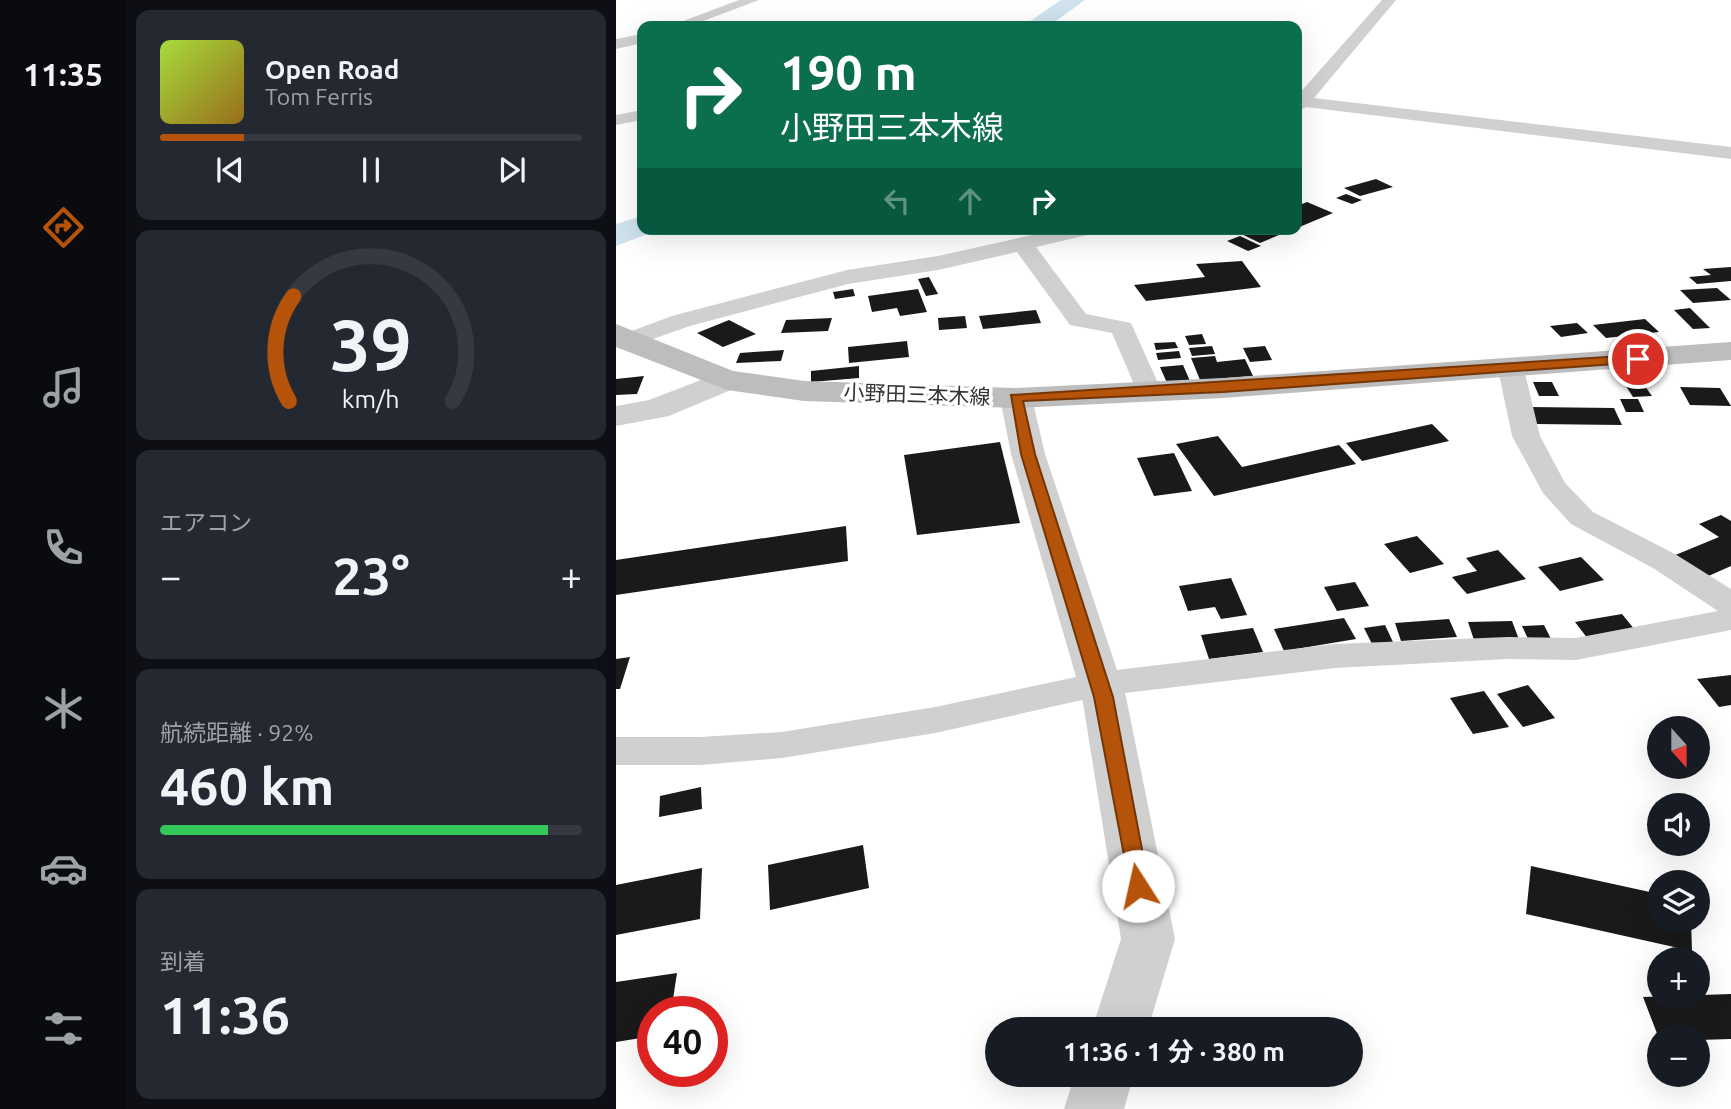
<!DOCTYPE html>
<html lang="ja">
<meta charset="utf-8">
<style>
body{margin:0;font-family:Ubuntu,"Noto Sans JP",sans-serif;background:#242831;color:#f1f3f6;height:100vh;display:flex;flex-direction:column;font-size:26px;white-space:nowrap}
*{box-sizing:border-box;margin:0}
p{font-size:23px;color:#9ea1a6}
.icon{flex:none;width:38px;height:38px;fill:none;stroke:currentColor;stroke-width:2;stroke-linecap:round;stroke-linejoin:round}
.map{position:relative;flex:1;overflow:hidden}
.side{display:flex;flex-direction:column;gap:10px;padding:10px;background:#0d0f14;width:490px}
.side>*{flex:none}
.banner{position:absolute;left:21px;top:21px;width:665px;height:214px;border-radius:14px;box-shadow:0 7px 28px #0002;background:#0b6e4f;color:#fff;overflow:hidden}
.needle{width:46px;rotate:159deg}
.buttons{position:absolute;left:1031px;top:716px;display:grid;gap:14px}
.buttons a{display:grid;place-items:center;width:63px;height:63px;border-radius:50%;background:#171b24;box-shadow:0 7px 28px #0002;font-size:35px}
.speed{position:absolute;left:21px;top:996px;display:flex;gap:14px;font-size:35px;font-weight:700;text-align:center}
.speed>*{display:grid;place-content:center;width:91px;height:91px;border-radius:50%;background:#171b24;box-shadow:0 7px 28px #0002;line-height:1}
.speed .limit{border:10px solid #d22;background:#fff;color:#111}
.pin{position:absolute;display:grid;place-items:center;width:60px;height:60px;color:#fff;margin:-30px;border:4px solid #fff;border-radius:50%;box-shadow:0 2px 7px #0007}
.me{position:absolute;width:77px;margin:-38px;rotate:350deg;stroke-linejoin:round;filter:drop-shadow(0 0 5px #0008)}
.turn{display:flex;align-items:center;gap:24px;height:147px;padding:0 28px;font-size:32px}
.turn .icon{width:91px;height:91px;stroke-width:2.5}
.turn b{display:block;font-size:49px;line-height:60px}
.lanes{display:flex;align-items:center;height:66px;padding:0 28px;background:#0003;justify-content:center;gap:35px;direction:ltr}
.lanes .off{opacity:.35}
.big{font-size:52px;font-weight:700;line-height:1.1}
.side .card{flex:1;display:flex;flex-direction:column;justify-content:center;gap:10px;min-width:0;padding:0 24px;border-radius:14px;background:#242831}
.side .dial{align-items:center;gap:0}
.dial svg{height:182px;overflow:visible;fill:none;stroke:#363941;stroke-width:7;stroke-linecap:round;text-anchor:middle}
.dial text{fill:#f1f3f6;stroke:none}
.song{display:flex;align-items:center;gap:21px}
.cover{width:84px;height:84px;border-radius:10px;background:linear-gradient(135deg,hsl(80 70% 55%),hsl(40 70% 35%))}
.played{height:7px;border-radius:4px;background:linear-gradient(90deg,#b45309 20%,#363941 20%)}
.keys{display:flex;justify-content:space-around;direction:ltr}
.heat{display:flex;justify-content:space-between;align-items:center;font-size:38px;direction:ltr}
.charge{height:10px;border-radius:5px;background:linear-gradient(90deg,#34c759 92%,#363941 0)}
.trip{position:absolute;left:369px;top:1017px;width:378px;height:70px;border-radius:35px;background:#171b24;box-shadow:0 7px 28px #0002;font-weight:700;line-height:70px;text-align:center}
main{display:flex;flex:1;min-height:0}
.menu{display:flex;flex-direction:column;width:126px;justify-content:space-around;align-items:center;background:#090b0e;color:#9ea1a6}
.menu .icon{width:49px;height:49px}
.menu .on{color:#b45309}
.menu b{font-size:32px;color:#f1f3f6}
.map>svg:first-child{display:block}
.lines{fill:none;stroke-linecap:round;stroke-linejoin:round}
.river{fill:#cfe2ee;fill-rule:evenodd}
.building{fill:#1a1a1a}
.minor{fill:#d0d0d0;fill-rule:evenodd}
.tertiary{fill:#d0d0d0;fill-rule:evenodd}
.secondary{fill:#bdbdbd;fill-rule:evenodd}
.route{fill:#b45309;stroke:#753606;stroke-width:2}
.labels{text-anchor:middle;stroke-width:7;stroke-linejoin:round;paint-order:stroke}
.street-label{font-size:21px;fill:#333;stroke:#fff}
</style>
<main>
<nav class="menu">
<b>11:35</b>
<svg class="icon on" aria-label="directions" viewBox="0 0 24 24"><path d="M12 3l9 9-9 9-9-9zM9 14v-3h6M13 9l2 2-2 2"/></svg>
<svg class="icon" aria-label="music" viewBox="0 0 24 24"><path d="M9 18V5l10-2v13"/><circle cx="6" cy="18" r="3"/><circle cx="16" cy="16" r="3"/></svg>
<svg class="icon" aria-label="phone" viewBox="0 0 24 24"><path d="M5 4h4l2 5-3 2q2 4 5 5l2-3 5 2v4C11 20 4 13 5 4z"/></svg>
<svg class="icon" aria-label="climate" viewBox="0 0 24 24"><path d="M12 3v18M4 7l16 10M4 17L20 7"/></svg>
<svg class="icon" aria-label="car" viewBox="0 0 24 24"><path d="M5 17H2v-5l4-1 3-4h7l3 4 3 1v5h-3M9 17h6M6 11h13"/><circle cx="7" cy="17" r="2"/><circle cx="17" cy="17" r="2"/></svg>
<svg class="icon" aria-label="filters" viewBox="0 0 24 24"><path d="M4 7h16M4 17h16"/><circle cx="9" cy="7" r="2"/><circle cx="15" cy="17" r="2"/></svg>
</nav>
<section class="side">
<div class="card">
<div class="song"><i class="cover"></i><div><b>Open Road</b><p>Tom Ferris</p></div></div>
<div class="played"></div>
<div class="keys"><svg class="icon" aria-label="previous" viewBox="0 0 24 24"><path d="M18 5L8 12l10 7zM5 5v14"/></svg><svg class="icon" aria-label="pause" viewBox="0 0 24 24"><path d="M8 5v14M16 5v14"/></svg><svg class="icon" aria-label="next" viewBox="0 0 24 24"><path d="M6 5l10 7-10 7zM19 5v14"/></svg></div>
</div>
<div class="card dial"><svg viewBox="0 0 100 80">
<path d="M14 69A42 42 0 1 1 86 69"/>
<path d="M14 69A42 42 0 0 1 16 23" stroke="#b45309"/>
<text x="50" y="56" font-size="32" font-weight="700">39</text>
<text x="50" y="72" font-size="11">km/h</text>
</svg></div>
<div class="card"><p>エアコン</p>
<div class="heat"><a>−</a><b class="big">23°</b><a>+</a></div>
</div>
<div class="card"><p>航続距離 · 92%</p><b class="big">460 km</b><div class="charge"></div></div>
<div class="card"><p>到着</p><b class="big">11:36</b></div>
</section>
<div class="map">
<svg width="1115" height="1109" viewBox="0 0 1115 1109">
<rect width="100%" height="100%" fill="#fff"/>
<g class="lines">
<g class="river">
<polygon points="445,0 469,0 433,26 407,26"/>
<polygon points="26,216 26,229 39,229 37,232 0,246 0,224"/>
</g>
</g>
<g class="building">
<polygon points="760,179 777,187 744,196 728,188"/>
<polygon points="730,194 746,200 736,204 720,198"/>
<polygon points="691,202 717,213 681,228 681,206"/>
<polygon points="615,229 677,229 644,243"/>
<polygon points="624,236 645,246 632,251 611,241"/>
<polygon points="626,261 645,287 530,301 518,285 589,277 580,264"/>
<polygon points="1115,267 1115,281 1081,284 1073,277 1095,275 1087,269"/>
<polygon points="313,277 322,294 310,296 302,279"/>
<polygon points="1101,288 1115,300 1077,303 1064,290"/>
<polygon points="237,289 239,296 219,299 217,292"/>
<polygon points="302,289 311,312 284,316 281,308 256,312 252,296"/>
<polygon points="1074,308 1094,328 1077,329 1058,310"/>
<polygon points="420,310 425,323 367,329 363,316"/>
<polygon points="349,316 351,328 323,330 322,318"/>
<polygon points="216,318 212,331 165,333 170,320"/>
<polygon points="1029,319 1043,332 990,338 977,325"/>
<polygon points="113,320 140,334 107,347 81,333"/>
<polygon points="961,323 972,333 945,337 934,326"/>
<polygon points="586,334 590,344 573,345 569,336"/>
<polygon points="291,341 293,357 233,363 232,347"/>
<polygon points="559,342 562,348 540,350 538,343"/>
<polygon points="596,346 599,354 576,356 573,348"/>
<polygon points="649,346 656,360 634,362 627,348"/>
<polygon points="168,350 165,361 120,363 124,353"/>
<polygon points="563,351 565,358 542,360 540,353"/>
<polygon points="599,356 601,362 629,359 637,376 584,380 575,358"/>
<polygon points="567,365 574,381 551,383 544,367"/>
<polygon points="243,366 243,378 195,382 195,371"/>
<polygon points="28,376 21,394 0,395 0,379"/>
<polygon points="917,382 936,382 943,396 923,396"/>
<polygon points="1026,382 1036,396 1017,397 1008,383"/>
<polygon points="1064,387 1104,388 1115,406 1074,405"/>
<polygon points="1004,399 1022,399 1028,412 1010,412"/>
<polygon points="914,407 998,408 1006,425 920,424"/>
<polygon points="816,424 833,441 746,461 730,443"/>
<polygon points="602,436 626,467 723,445 740,464 598,496 560,444"/>
<polygon points="384,442 404,523 301,535 288,455"/>
<polygon points="558,453 576,491 538,496 521,458"/>
<polygon points="1105,515 1115,521 1115,566 1088,578 1057,556 1103,537 1083,524"/>
<polygon points="230,526 232,561 0,595 0,560"/>
<polygon points="801,536 828,564 794,573 768,544"/>
<polygon points="882,550 910,579 851,594 836,577 861,571 850,558"/>
<polygon points="965,557 988,580 944,591 922,567"/>
<polygon points="615,578 631,615 605,619 599,607 572,611 563,586"/>
<polygon points="739,582 753,606 721,611 708,587"/>
<polygon points="1006,614 1019,630 972,639 959,622"/>
<polygon points="728,618 740,639 668,651 658,629"/>
<polygon points="833,619 841,637 785,641 779,623"/>
<polygon points="896,621 904,642 859,643 852,622"/>
<polygon points="769,625 777,642 756,644 748,628"/>
<polygon points="928,625 935,639 913,641 906,626"/>
<polygon points="637,628 647,652 593,659 585,635"/>
<polygon points="14,657 4,689 0,689 0,659"/>
<polygon points="1115,675 1115,705 1103,707 1081,679"/>
<polygon points="912,685 939,718 907,727 881,694"/>
<polygon points="868,691 893,727 857,734 834,698"/>
<polygon points="85,787 86,809 43,817 44,796"/>
<polygon points="247,845 253,888 154,910 152,865"/>
<polygon points="915,866 1043,894 1043,920 1075,920 1076,951 910,914"/>
<polygon points="86,868 84,919 0,935 0,885"/>
<polygon points="61,973 55,1012 37,1012 37,1036 0,1042 0,982"/>
<polygon points="1115,994 1115,1039 1082,1040 1082,1036 1042,1036 1027,997"/>
</g>
<g class="lines">
<g class="minor">
<polygon points="123,0 143,0 74,26 54,26"/>
<polygon points="766,0 780,0 698,98 1115,147 1115,159 690,107 681,112 681,96"/>
<polygon points="26,34 26,43 0,49 0,39"/>
<polygon points="26,110 26,120 0,125 0,115"/>
<polygon points="443,229 483,229 480,233 420,247 470,314 515,323 546,392 542,398 524,398 496,333 454,325 401,252 322,270 232,284 74,326 11,348 0,343 2,336 56,316 231,270 322,256"/>
<polygon points="895,361 904,364 908,369 924,436 949,483 977,512 1059,554 1115,589 1115,630 960,660 892,659 719,668 484,696 319,733 166,758 85,765 0,765 0,737 85,737 166,732 319,707 484,672 719,644 892,637 960,638 1102,611 1037,568 955,524 927,493 896,436 882,369 886,364"/>
</g>
<g class="tertiary">
<polygon points="111,370 122,373 127,380 122,387 53,416 0,426 0,406 33,400"/>
<polygon points="400,388 411,391 416,398 429,454 510,697 559,939 532,1029 476,1029 505,939 466,697 395,454 384,398 389,391"/>
<polygon points="459,1074 518,1074 508,1109 448,1109"/>
</g>
<polygon class="secondary" points="0,324 117,371 188,381 400,388 607,378 1115,342 1115,360 607,398 400,408 188,401 111,390 0,347"/>
</g>
<polygon class="route" points="1022,355 1027,357 1027,362 607,392 407,401 419,454 497,697 533,886 530,892 522,894 515,892 478,697 405,454 395,395"/>
<g class="labels">
<g class="street-label">
<text transform="translate(301 395) rotate(2)" y="7">小野田三本木線</text>
</g>
</g>
</svg>
<div class="buttons">
<a><svg class="needle" viewBox="-14 -14 28 28"><path d="M0-13l5 13h-10z" fill="#e53935"/><path d="M0 13l5-13h-10z" fill="#9ea1a6"/></svg></a>
<a><svg class="icon" aria-label="sound" viewBox="0 0 24 24"><path d="M4 9h4l5-4v14l-5-4H4zM17 9q2 3 0 6"/></svg></a>
<a><svg class="icon" aria-label="layers" viewBox="0 0 24 24"><path d="M12 4l9 5-9 5-9-5zM3 14l9 5 9-5"/></svg></a>
<a>+</a>
<a>−</a>
</div>
<div class="speed"><div class="limit">40</div></div>
<div class="pin" style="left:1022px;top:359px;background:#d93025"><svg class="icon" aria-label="arrive" viewBox="0 0 24 24"><path d="M6 21V4h12l-3 4 3 4H6"/></svg></div>
<svg class="me" style="left:522px;top:886px" viewBox="-20 -20 40 40"><circle r="19" fill="#fff"/><path d="M0-13L10 11 0 6-10 11z" fill="#b45309"/></svg>
<div class="trip">11:36 · 1 分 · 380 m</div>
<div class="banner">
<div class="turn"><svg class="icon" aria-label="right" viewBox="0 0 24 24"><path d="M7 20v-9h11M14 6l5 5-5 5"/></svg><div><b>190 m</b>小野田三本木線</div></div>
<div class="lanes"><svg class="icon off" aria-label="left" viewBox="0 0 24 24"><path d="M17 20v-9H6M10 6l-5 5 5 5"/></svg><svg class="icon off" aria-label="ahead" viewBox="0 0 24 24"><path d="M12 20V5M6 11l6-6 6 6"/></svg><svg class="icon" aria-label="right" viewBox="0 0 24 24"><path d="M7 20v-9h11M14 6l5 5-5 5"/></svg></div>
</div>
</div>
</main>
